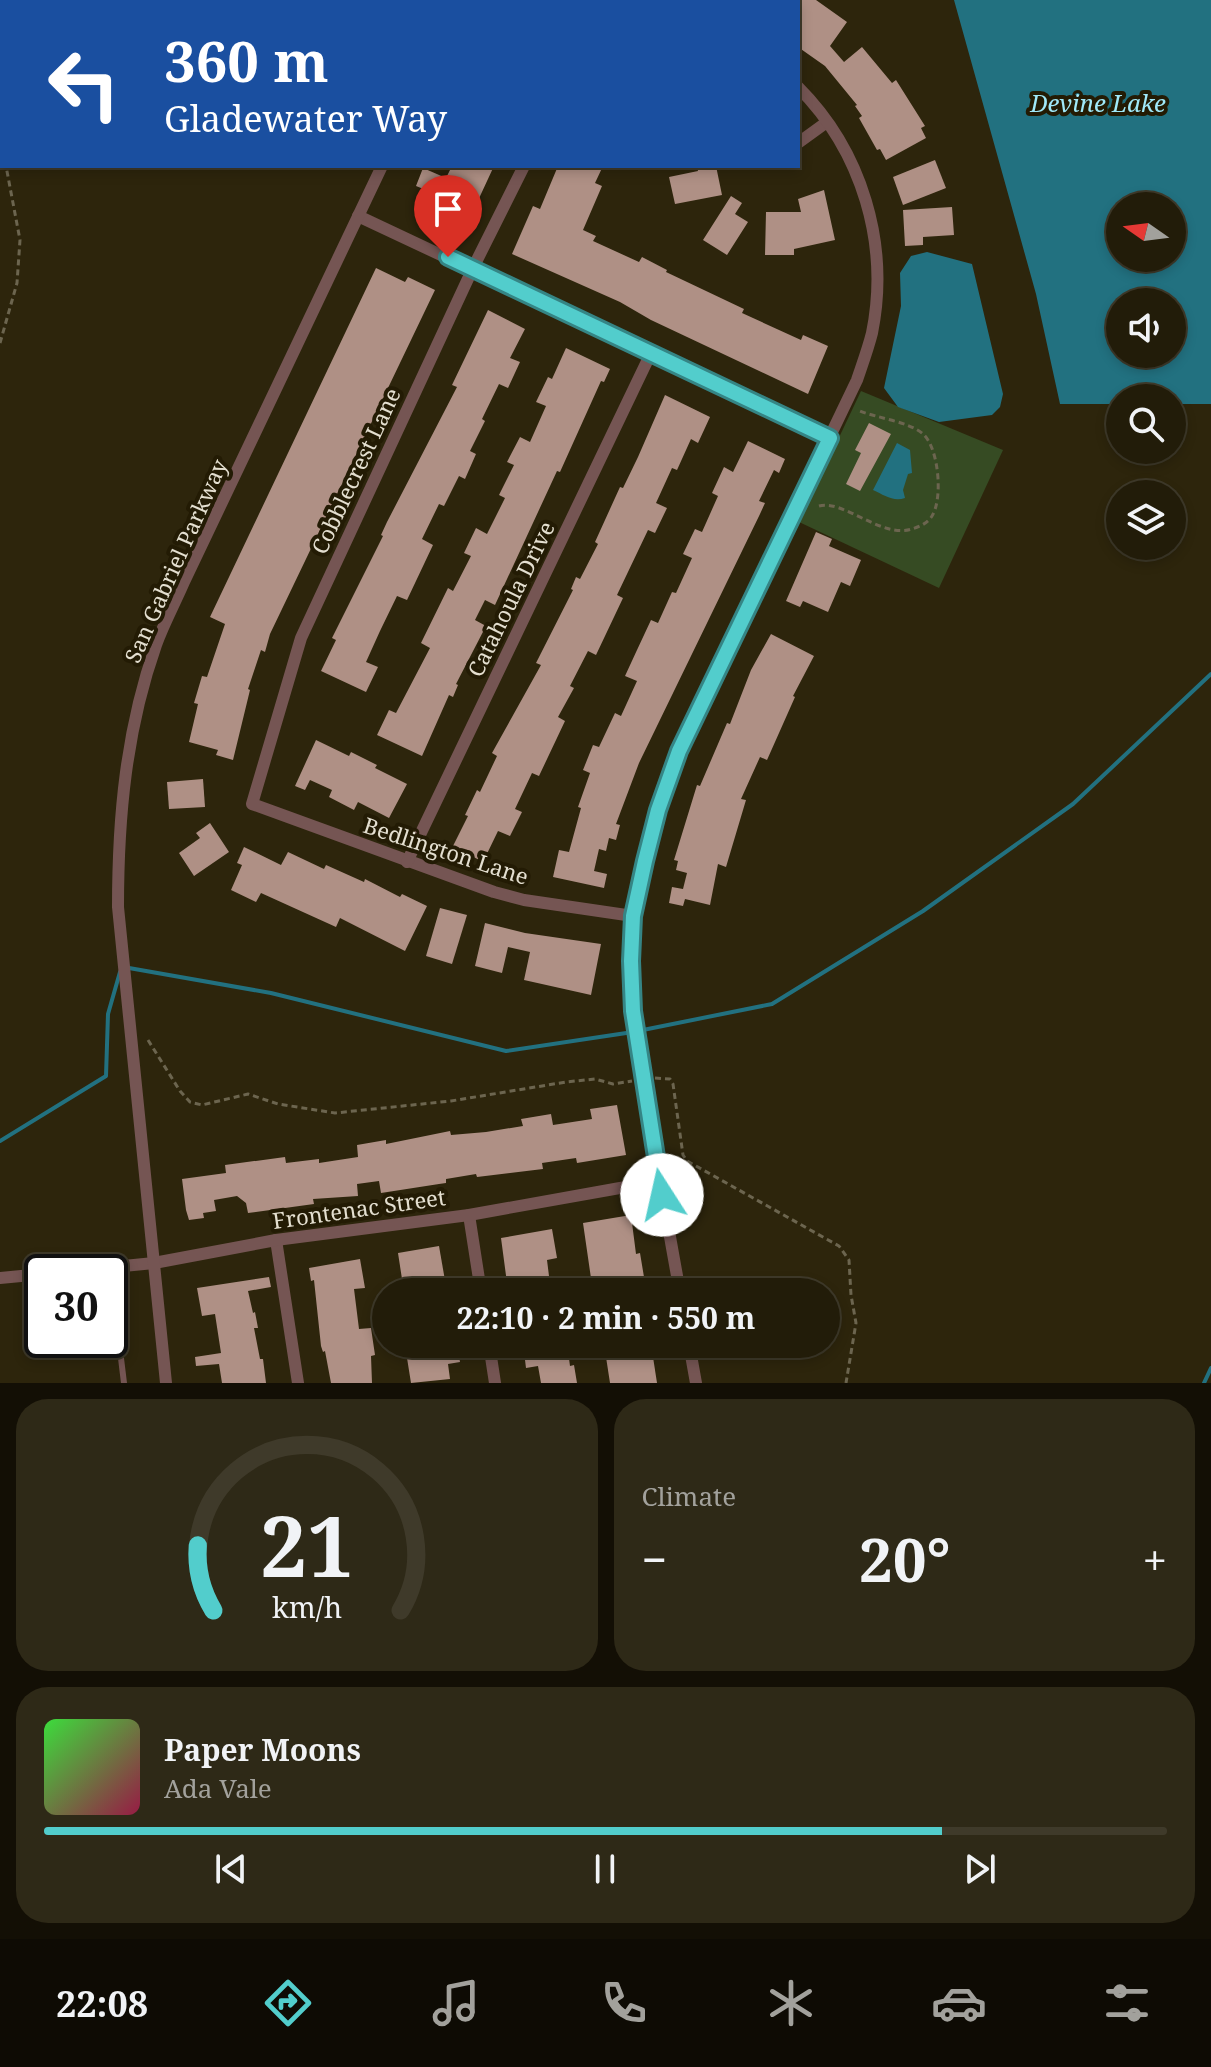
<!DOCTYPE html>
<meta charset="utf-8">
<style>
body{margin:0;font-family:"Noto Serif",serif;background:#2e2917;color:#f1f3f6;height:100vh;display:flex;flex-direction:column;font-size:30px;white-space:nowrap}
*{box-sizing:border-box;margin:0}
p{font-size:26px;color:#a2a19c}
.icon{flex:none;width:44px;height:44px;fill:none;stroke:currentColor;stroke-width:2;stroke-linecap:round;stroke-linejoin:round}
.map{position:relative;height:1383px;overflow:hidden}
.side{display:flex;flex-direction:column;gap:16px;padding:16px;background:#130f05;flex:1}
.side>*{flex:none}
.guide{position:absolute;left:0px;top:0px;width:800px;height:168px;box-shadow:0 4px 12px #0003,0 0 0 2px #3f3a2a;background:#1a4fa0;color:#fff;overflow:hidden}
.needle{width:52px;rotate:284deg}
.controls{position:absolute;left:1106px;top:192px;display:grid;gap:16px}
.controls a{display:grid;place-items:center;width:80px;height:80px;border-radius:50%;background:#221c09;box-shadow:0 4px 12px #0003,0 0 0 2px #3f3a2a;font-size:40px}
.speed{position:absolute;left:24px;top:1254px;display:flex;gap:16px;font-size:40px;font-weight:700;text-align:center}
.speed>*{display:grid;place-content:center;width:104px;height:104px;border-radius:50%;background:#221c09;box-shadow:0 4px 12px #0003,0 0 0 2px #3f3a2a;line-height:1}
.speed .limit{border:4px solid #111;border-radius:12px;background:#fff;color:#111}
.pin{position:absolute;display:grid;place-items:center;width:68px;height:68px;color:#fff;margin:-82px -34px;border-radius:50% 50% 50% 0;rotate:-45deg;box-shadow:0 0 8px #0007}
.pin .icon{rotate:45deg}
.me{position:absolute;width:88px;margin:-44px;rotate:350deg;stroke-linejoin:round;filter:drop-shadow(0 0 6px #0008)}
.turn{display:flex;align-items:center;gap:28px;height:168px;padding:0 32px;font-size:36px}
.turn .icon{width:104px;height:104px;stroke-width:2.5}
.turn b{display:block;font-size:56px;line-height:68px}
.big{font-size:60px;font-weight:700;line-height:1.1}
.side .card{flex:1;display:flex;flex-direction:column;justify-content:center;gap:12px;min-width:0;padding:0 28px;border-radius:32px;background:#2e2917}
.side .dial{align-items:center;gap:0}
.dial svg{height:208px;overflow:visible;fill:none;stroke:#3f3a2a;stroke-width:7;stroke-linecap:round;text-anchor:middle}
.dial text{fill:#f1f3f6;stroke:none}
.song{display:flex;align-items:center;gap:24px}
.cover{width:96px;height:96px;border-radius:12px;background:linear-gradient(135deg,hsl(120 70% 55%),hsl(340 70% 35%))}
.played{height:8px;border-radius:4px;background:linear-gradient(90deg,#52cdcc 80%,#3f3a2a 80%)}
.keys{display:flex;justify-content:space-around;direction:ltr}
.heat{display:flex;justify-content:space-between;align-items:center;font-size:44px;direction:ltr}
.side .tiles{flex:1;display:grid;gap:16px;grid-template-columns:1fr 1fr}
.card:last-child{grid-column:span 2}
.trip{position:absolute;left:372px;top:1278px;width:468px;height:80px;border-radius:40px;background:#221c09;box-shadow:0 4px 12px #0003,0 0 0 2px #3f3a2a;font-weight:700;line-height:80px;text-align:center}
.tabs{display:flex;height:128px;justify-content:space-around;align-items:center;background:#0e0b04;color:#a2a19c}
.tabs .icon{width:56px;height:56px}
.tabs .on{color:#52cdcc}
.tabs b{font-size:36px;color:#f1f3f6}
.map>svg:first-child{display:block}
.green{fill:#364b23}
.water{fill:#227180;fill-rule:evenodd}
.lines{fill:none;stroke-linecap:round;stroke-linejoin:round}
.stream{stroke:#227180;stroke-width:4}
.building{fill:#af9085}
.path{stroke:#6c654f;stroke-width:3;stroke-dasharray:6 4;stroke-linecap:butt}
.service{stroke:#755553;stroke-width:6}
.minor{stroke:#755553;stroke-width:12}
.route-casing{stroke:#358585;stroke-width:20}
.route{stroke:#52cdcc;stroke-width:14}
.labels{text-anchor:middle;stroke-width:8;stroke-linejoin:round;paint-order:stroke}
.street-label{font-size:22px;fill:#e4dfd0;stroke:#231b04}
.water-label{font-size:24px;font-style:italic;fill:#a0e9f9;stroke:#231b04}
</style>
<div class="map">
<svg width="1211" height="1383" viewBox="0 0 1211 1383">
<rect width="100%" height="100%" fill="#2d250c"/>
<polygon class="green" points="861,391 1003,450 939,588 799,522"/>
<g class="water">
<path d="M954 0H1211V404H1172V398H1120V404H1060L1036 294ZM1120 206H1172V258H1120ZM1120 302H1172V354H1120Z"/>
<polygon points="927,252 972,264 1003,394 1000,407 992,415 939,422 898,407 884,388 901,306 900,273 911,256"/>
<path d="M897 443 910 450 912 473 908 474 903 490 905 498C893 502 884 495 873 490Z"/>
</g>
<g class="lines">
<g class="stream">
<polyline points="129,968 271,993 506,1051 633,1032 772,1004 923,911 1073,804 1211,674"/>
<polyline points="0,1141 106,1076 108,1014 120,972"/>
<polyline points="1204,1383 1211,1368"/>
</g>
</g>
<g class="building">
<polygon points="798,0 816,0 847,22 830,46 844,62 862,47 892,83 896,80 925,126 921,128 926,138 886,160 880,149 877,150 859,118 862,116 855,106 857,105 825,66 798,47"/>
<polygon points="935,160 946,188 903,205 893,177"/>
<polygon points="452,166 494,166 475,207 433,187 431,192 416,186 423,168 446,178"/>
<polygon points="558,166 603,166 595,183 602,186 583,230 596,236 593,241 639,262 642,257 667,270 666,272 744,309 742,313 801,340 803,335 828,346 808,394 651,320 620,302 512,254 533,206 540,209"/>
<polygon points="697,166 716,166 722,195 675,204 669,177 698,171"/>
<polygon points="824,190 835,240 794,249 794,255 765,255 766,212 801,212 798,199"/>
<polygon points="731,196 742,203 735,214 748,222 727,255 703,240"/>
<polygon points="952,207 954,235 923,237 923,245 905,246 903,210"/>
<polygon points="376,268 405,282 408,277 435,290 270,634 265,652 261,650 248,689 250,690 233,760 216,755 218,750 189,742 198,704 194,703 202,676 207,677 225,624 210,617"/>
<polygon points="488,310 525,329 510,358 520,362 508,388 499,384 482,419 485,421 470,451 476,454 465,479 459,476 444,506 439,504 422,539 433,545 407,600 397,596 380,631 366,662 378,667 366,692 321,671 336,640 332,638 383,536 381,535 387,522 457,387 452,385"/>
<polygon points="566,348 610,369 604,382 601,381 560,472 557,471 495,605 485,600 475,620 486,626 456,684 458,685 453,697 449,695 422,756 377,735 389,710 396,713 430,648 421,643 448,588 453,591 471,556 464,553 476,528 487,534 505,498 499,495 514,465 507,462 520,437 530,442 546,406 536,402 548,377 552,379"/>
<polygon points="665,395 710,417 698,443 691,439 677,470 672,468 656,503 667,508 655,533 648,530 617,595 623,598 596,655 588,651 570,686 574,688 558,717 565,721 539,776 532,773 515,809 522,812 510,836 498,831 483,862 453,846 468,816 465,815 477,790 480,792 497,756 492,753 541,665 536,663 573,590 571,589 576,577 580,579 598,544 595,542 620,487 623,488 638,457"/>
<polygon points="869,423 891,434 860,491 846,484 861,453 855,450"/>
<polygon points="748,441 785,459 779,473 774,470 759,501 765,503 760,514 639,763 616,824 620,825 616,840 609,838 606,851 599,849 594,871 607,874 604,888 553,877 559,850 569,852 581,808 578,807 590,773 583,770 593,745 599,747 615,713 621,716 637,681 625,676 637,650 651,620 658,623 672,592 676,593 692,558 683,554 695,529 702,532 718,496 712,493 724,467 733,472"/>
<polygon points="816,532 832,539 829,546 861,560 850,586 841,582 828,612 803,601 800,607 786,601"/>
<polygon points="771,634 814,656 793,696 795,697 767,760 760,757 741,799 746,800 726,867 718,864 710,905 685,899 683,906 669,903 672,887 683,889 687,873 676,870 678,861 674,860 697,785 700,786 727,723 730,724 751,670"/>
<polygon points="316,740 349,756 351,752 377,765 375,768 407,784 389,818 358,802 354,810 329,797 332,790 310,780 305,790 295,786"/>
<polygon points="203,779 205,807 169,809 167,782"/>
<polygon points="210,823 229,852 194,876 179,853 200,838 196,833"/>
<polygon points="244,847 281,865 288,852 324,869 326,865 364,882 365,879 400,897 402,894 427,906 405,951 340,918 336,927 261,893 256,902 231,890 242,865 237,863"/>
<polygon points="440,908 467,915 452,964 426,956"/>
<polygon points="485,923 525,933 601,944 591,995 524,980 530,952 508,947 502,973 475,966"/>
<polygon points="617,1105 626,1155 577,1163 576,1158 542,1163 543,1169 477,1177 476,1174 446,1179 446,1183 439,1184 381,1193 379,1181 357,1184 358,1196 313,1199 314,1204 248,1213 246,1203 237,1196 214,1200 216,1211 203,1213 204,1218 189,1220 186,1210 182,1179 226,1173 225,1165 285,1157 286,1163 319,1159 319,1163 358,1157 357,1145 386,1140 386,1144 450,1131 451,1135 486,1132 523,1126 521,1119 551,1114 553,1125 592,1119 590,1109"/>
<polygon points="631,1215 636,1254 640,1253 646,1289 626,1292 593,1292 583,1223"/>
<polygon points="552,1229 557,1258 547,1260 551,1292 516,1292 513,1282 507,1283 501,1238"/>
<polygon points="439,1246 447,1292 404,1292 398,1253"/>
<polygon points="360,1259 365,1288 354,1289 359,1329 371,1328 375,1355 371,1356 372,1383 331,1383 325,1351 323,1352 321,1346 314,1280 311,1281 309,1268"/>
<polygon points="269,1277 271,1287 248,1291 253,1313 255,1312 258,1328 254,1328 260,1359 263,1359 266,1383 222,1383 219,1364 196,1366 195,1357 221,1353 215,1314 202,1316 197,1288"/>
<polygon points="417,1344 457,1344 460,1362 448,1364 450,1379 411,1383 407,1358 419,1356"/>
<polygon points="523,1344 564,1344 565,1351 568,1351 570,1366 574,1365 577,1383 541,1383 538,1366 526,1368"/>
<polygon points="604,1344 651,1344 657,1383 610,1383"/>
</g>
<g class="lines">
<g class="path">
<polyline points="89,2 89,0"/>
<polyline points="2,134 2,143"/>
<polyline points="0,343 17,283 20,240 6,166"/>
<path d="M819 506C843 499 882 539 912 529 919 527 928 523 932 516 943 499 939 448 923 434 910 422 877 418 860 411"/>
<polyline points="148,1040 180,1091 190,1102 202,1105 248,1094 278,1104 335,1113 451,1101 566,1082 595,1079 613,1084 632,1081"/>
<polyline points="655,1078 670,1079 673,1084 683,1155 687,1161 839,1246 849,1260 851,1295 856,1323 846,1383"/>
</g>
<polyline class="service" points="110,1267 124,1383"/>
<g class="minor">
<polyline points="586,0 596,2"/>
<polyline points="456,2 457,0"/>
<polyline points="798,143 827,122"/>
<polyline points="524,166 473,268 301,638 252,804 494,892 524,900 633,916"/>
<polyline points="358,216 830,438"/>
<polyline points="407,862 651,353"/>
<polyline points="469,1215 481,1292"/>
<polyline points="276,1240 298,1383"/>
<polyline points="63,1272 154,1263 276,1240 469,1215 659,1181"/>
<polyline points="0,1278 42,1274"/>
<path d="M680 1292C667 1222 655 1151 644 1081 635 1027 626 971 633 916 640 860 660 805 679 751L857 380C862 365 868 349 872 333 890 244 862 151 798 87"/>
<polyline points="489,1344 495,1383"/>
<polyline points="689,1344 696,1383"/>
<path d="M166 1383 118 907C118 817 126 730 156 645 164 623 175 603 184 582L382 166"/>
</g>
</g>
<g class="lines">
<g class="route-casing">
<polyline id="route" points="448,257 830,438 679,751 658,810 645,861 633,916 631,961 633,1011 662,1195"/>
</g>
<use href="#route" class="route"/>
</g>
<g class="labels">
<g class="street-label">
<text transform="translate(356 471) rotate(-65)" y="8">Cobblecrest Lane</text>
<text transform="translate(176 561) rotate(-66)" y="8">San Gabriel Parkway</text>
<text transform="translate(511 599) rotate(-64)" y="8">Catahoula Drive</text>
<text transform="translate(446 851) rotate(18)" y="8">Bedlington Lane</text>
<text transform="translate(359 1209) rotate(-8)" y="8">Frontenac Street</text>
</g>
<g class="water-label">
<text x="1098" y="112">Devine Lake</text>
</g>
</g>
</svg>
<div class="controls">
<a><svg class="needle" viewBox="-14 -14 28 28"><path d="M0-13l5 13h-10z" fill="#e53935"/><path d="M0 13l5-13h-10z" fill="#a2a19c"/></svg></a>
<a><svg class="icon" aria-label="sound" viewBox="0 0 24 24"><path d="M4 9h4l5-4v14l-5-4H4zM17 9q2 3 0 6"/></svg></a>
<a><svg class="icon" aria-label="search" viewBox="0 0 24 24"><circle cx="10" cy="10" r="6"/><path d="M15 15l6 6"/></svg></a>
<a><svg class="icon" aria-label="layers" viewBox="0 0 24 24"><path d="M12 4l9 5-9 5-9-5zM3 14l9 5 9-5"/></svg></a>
</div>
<div class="speed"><div class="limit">30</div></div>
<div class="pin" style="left:448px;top:257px;background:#d93025"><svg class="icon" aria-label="arrive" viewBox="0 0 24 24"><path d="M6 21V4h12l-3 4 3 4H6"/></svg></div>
<svg class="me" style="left:662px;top:1195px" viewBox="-20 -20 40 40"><circle r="19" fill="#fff"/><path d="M0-13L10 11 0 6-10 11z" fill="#52cdcc"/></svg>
<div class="trip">22:10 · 2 min · 550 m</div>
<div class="guide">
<div class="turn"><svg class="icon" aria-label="left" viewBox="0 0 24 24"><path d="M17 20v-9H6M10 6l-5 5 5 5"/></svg><div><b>360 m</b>Gladewater Way</div></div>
</div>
</div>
<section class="side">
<div class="tiles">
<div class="card dial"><svg viewBox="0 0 100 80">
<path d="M14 69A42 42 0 1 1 86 69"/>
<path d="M14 69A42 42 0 0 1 8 44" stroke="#52cdcc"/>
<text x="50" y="56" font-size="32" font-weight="700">21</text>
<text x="50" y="72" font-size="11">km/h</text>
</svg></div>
<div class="card"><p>Climate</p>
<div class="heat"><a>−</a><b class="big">20°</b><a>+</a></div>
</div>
<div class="card">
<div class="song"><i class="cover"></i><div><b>Paper Moons</b><p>Ada Vale</p></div></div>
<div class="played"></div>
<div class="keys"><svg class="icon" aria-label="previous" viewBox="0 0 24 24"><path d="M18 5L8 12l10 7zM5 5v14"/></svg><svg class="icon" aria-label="pause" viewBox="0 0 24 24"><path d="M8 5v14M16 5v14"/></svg><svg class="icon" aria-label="next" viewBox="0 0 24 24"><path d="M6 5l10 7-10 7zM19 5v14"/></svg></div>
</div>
</div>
</section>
<nav class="tabs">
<b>22:08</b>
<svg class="icon on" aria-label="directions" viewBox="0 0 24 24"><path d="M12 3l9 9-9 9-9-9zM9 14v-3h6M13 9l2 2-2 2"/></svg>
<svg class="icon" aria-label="music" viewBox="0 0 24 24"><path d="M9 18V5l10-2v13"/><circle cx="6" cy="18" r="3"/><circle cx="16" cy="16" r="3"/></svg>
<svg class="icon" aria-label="phone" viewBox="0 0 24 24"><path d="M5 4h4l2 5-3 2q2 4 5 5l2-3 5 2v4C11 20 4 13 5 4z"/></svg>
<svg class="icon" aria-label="climate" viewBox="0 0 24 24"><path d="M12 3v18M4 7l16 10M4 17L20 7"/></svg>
<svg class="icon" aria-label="car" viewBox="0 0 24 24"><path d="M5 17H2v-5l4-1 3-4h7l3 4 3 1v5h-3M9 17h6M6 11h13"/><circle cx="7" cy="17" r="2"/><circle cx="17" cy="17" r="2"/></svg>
<svg class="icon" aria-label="filters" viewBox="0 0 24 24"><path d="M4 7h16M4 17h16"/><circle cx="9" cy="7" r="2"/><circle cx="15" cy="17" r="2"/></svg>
</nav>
